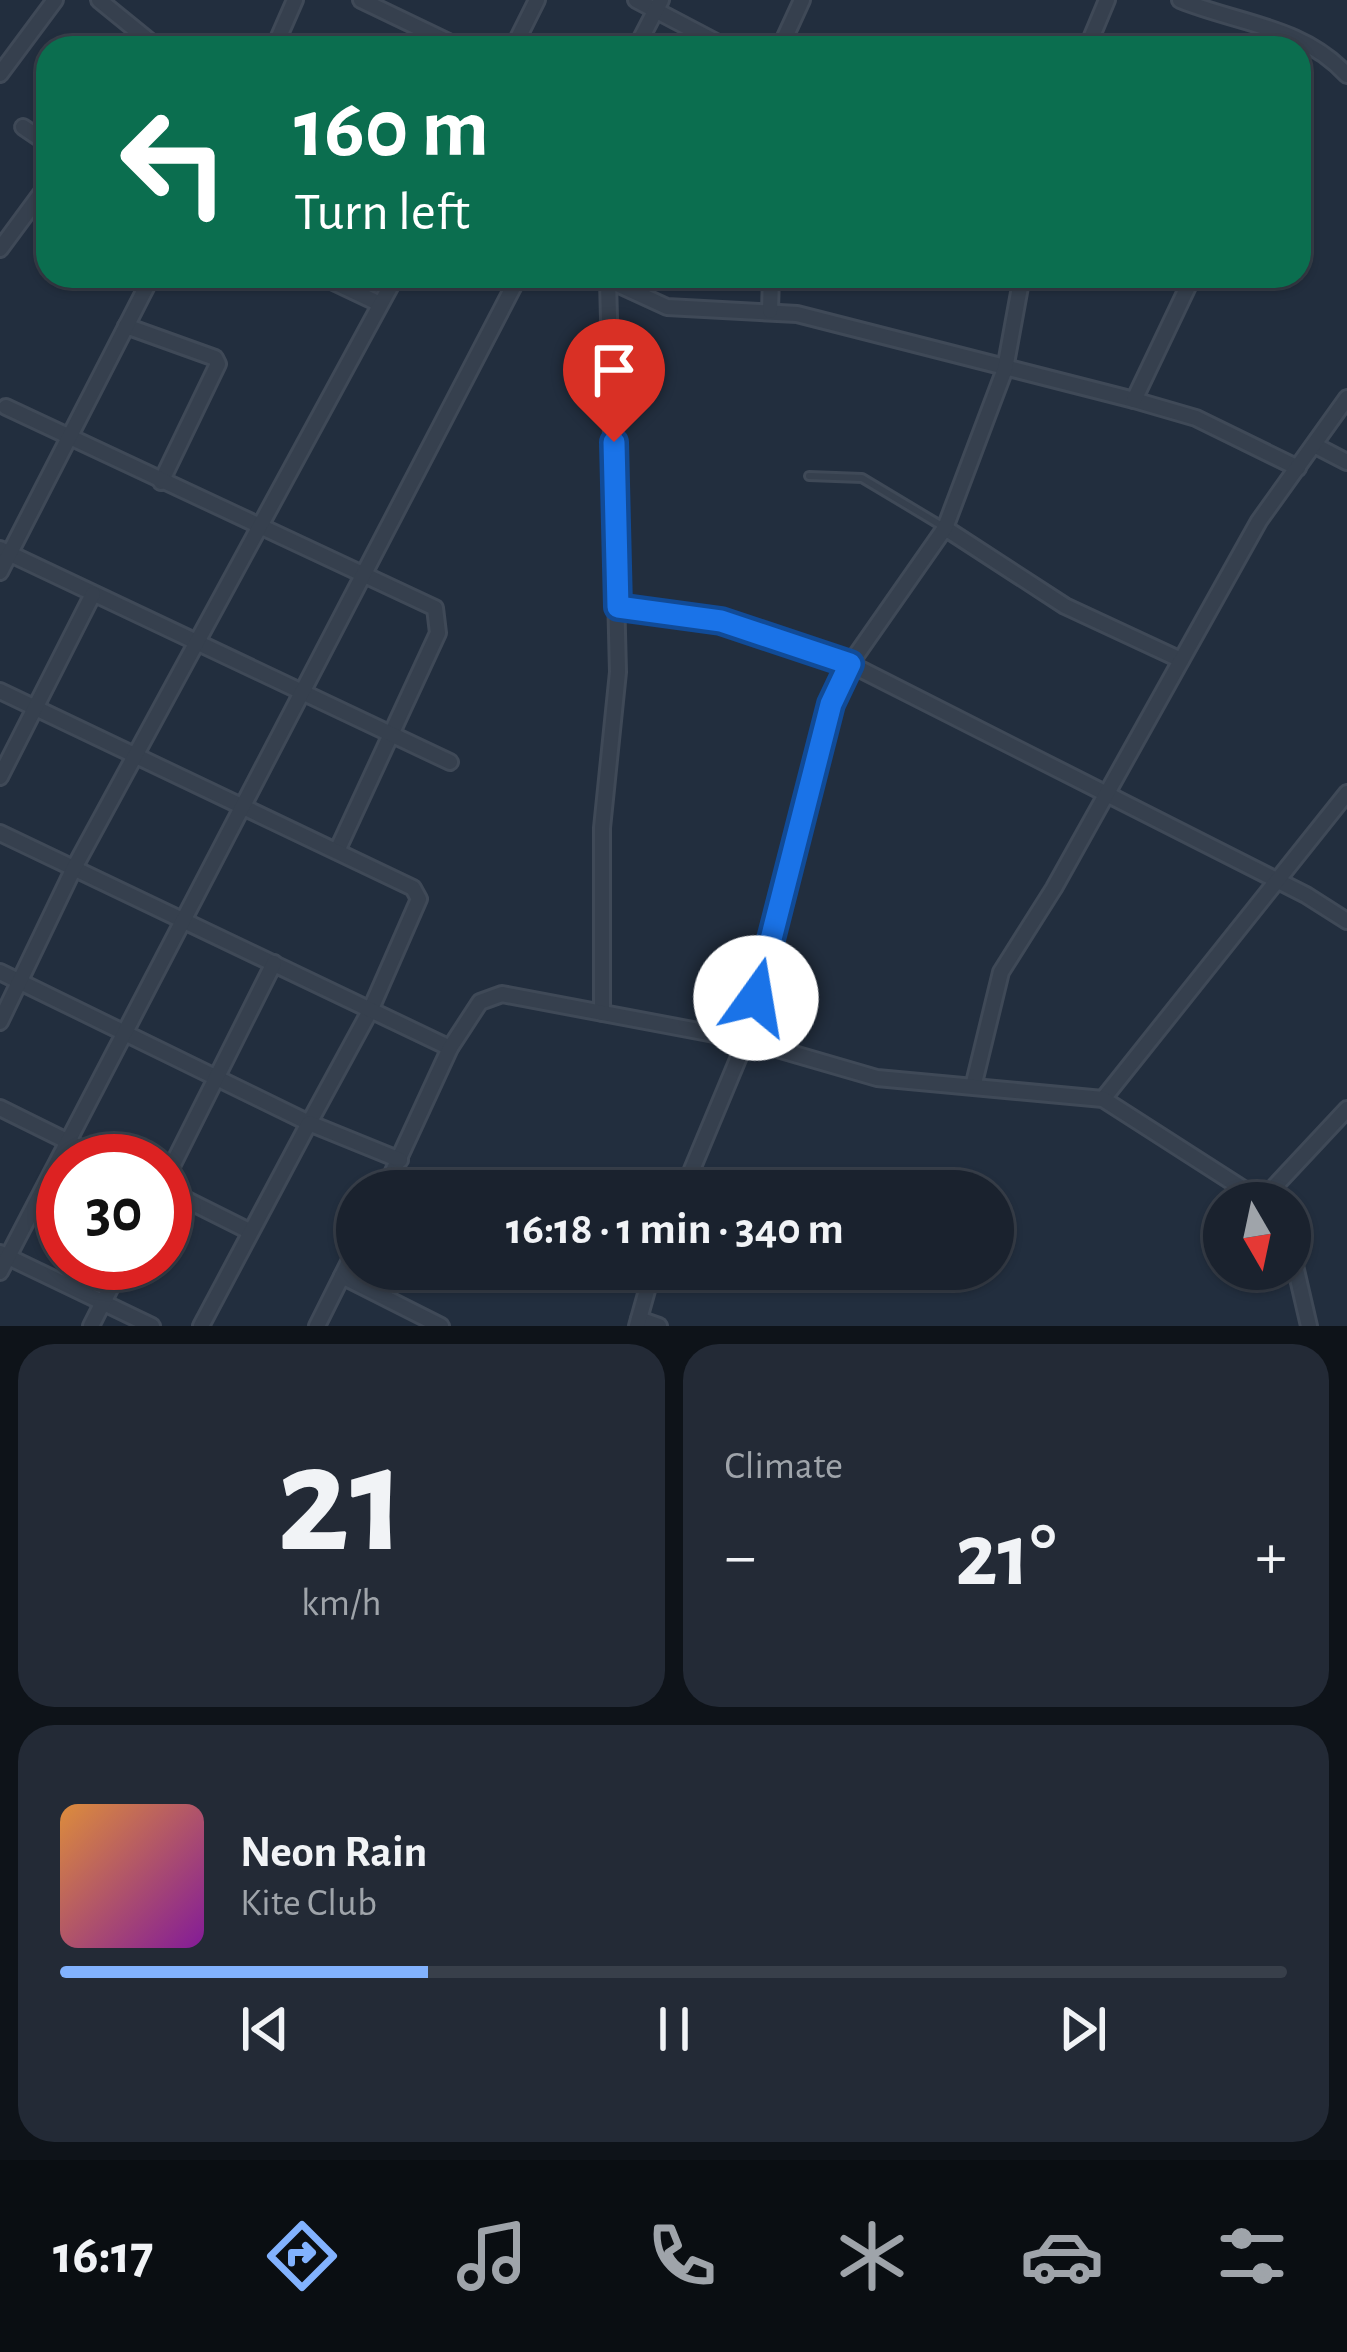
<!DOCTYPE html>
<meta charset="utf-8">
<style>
body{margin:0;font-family:"Alegreya Sans",sans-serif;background:#232a36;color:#f1f3f6;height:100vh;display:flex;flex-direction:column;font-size:45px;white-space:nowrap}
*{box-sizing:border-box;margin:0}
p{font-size:39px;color:#9fa4aa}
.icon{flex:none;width:66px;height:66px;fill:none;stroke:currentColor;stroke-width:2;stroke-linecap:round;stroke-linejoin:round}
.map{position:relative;height:1326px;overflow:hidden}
.panel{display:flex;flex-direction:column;gap:18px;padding:18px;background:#0e1319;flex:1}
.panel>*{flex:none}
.banner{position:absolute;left:36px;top:36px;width:1275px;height:252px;border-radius:36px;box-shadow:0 3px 9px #0004,0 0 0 3px #383f4a;background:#0b6e4f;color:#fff;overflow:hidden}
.needle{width:78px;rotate:171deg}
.controls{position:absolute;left:1203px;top:1182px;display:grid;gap:24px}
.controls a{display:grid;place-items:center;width:108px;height:108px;border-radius:50%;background:#1a222e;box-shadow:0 3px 9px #0004,0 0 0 3px #383f4a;font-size:60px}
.speed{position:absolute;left:36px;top:1134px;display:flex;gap:24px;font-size:60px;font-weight:700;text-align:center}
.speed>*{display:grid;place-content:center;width:156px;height:156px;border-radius:50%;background:#1a222e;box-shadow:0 3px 9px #0004,0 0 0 3px #383f4a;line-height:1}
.speed .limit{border:18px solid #d22;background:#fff;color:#111}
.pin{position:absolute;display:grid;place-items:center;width:102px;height:102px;color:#fff;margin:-123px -51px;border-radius:50% 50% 50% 0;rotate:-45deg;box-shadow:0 0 12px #0007}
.pin .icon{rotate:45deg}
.me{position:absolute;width:132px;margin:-66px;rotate:13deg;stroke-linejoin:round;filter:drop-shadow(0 0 9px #0008)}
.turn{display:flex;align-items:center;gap:42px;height:252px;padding:0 60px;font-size:54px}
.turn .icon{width:156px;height:156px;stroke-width:2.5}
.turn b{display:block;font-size:84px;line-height:102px}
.big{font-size:90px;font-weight:600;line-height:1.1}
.panel .card{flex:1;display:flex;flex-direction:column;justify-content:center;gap:18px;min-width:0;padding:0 42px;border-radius:36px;background:#232a36}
.panel .dial{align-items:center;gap:0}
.dial b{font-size:156px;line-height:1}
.song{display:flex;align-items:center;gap:36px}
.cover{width:144px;height:144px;border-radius:18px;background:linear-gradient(135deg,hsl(30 70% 55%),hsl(290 70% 35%))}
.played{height:12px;border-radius:6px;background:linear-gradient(90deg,#82b2fe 30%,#383f4a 30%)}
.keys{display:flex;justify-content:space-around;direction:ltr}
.heat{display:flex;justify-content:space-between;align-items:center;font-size:66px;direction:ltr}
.panel .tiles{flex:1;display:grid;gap:18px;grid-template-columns:1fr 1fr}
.card:last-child{grid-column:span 2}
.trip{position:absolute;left:336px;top:1170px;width:678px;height:120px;border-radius:60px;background:#1a222e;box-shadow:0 3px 9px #0004,0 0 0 3px #383f4a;font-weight:600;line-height:120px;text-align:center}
.tab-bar{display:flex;height:192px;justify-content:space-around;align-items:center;background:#0a0e12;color:#9fa4aa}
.tab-bar .icon{width:84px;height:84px}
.tab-bar .selected{color:#82b2fe}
.tab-bar b{font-size:54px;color:#f1f3f6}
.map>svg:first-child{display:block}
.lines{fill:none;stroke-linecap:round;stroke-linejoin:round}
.lane-casing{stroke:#3f4957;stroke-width:12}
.street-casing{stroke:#3f4957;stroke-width:20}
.lane{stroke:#36404e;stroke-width:6}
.street{stroke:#36404e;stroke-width:14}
.route-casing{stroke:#114b97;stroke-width:30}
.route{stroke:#1a73e8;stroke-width:21}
</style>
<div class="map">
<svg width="1347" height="1326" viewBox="0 0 1347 1326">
<rect width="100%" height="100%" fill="#222e3e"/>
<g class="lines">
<g class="lane-casing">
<polyline id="lane" points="809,476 862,478 942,526"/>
</g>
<g class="street-casing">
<g id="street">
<polyline points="99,0 158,48"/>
<polyline points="361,0 461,48"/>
<polyline points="636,0 716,42"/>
<path d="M1180 0C1239 24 1302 26 1347 75"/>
<polyline points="274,48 295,0"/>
<polyline points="513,48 537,0"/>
<polyline points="636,48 661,0"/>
<polyline points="780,48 802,0"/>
<polyline points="1087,48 1107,0"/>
<polyline points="0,74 55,0"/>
<polyline points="23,127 48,144"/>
<polyline points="0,249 48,184"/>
<polyline points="321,276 380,304"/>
<polyline points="606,279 667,307 797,314 1134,400 1196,418 1298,468"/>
<polyline points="770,311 771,276"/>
<polyline points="126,326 215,358 218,364 161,482"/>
<polyline points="1134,400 1193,276"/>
<polyline points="6,407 435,608 438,633 337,851"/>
<polyline points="1314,445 1347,462"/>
<polyline points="945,528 1065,606 1181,660"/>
<polyline points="0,549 450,762"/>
<polyline points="0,572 152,276"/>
<polyline points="618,607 721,621 850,664 1306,895 1347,921"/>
<polyline points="0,691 413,888 419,899 370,1011 309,1123 0,972"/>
<polyline points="0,777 93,594"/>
<polyline points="0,833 450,1048"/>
<polyline points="602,1013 602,828 618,672 608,280"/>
<polyline points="0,1022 74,868 396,276"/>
<polyline points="974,1083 1001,972 1054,888 1259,521 1347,398"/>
<polyline points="1103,1099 1347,793"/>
<polyline points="0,1108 107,1161"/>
<polyline points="165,1180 274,963"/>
<polyline points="165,1189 249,1231"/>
<polyline points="384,1191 450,1048 480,1002 502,994 746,1040 877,1078 1103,1099 1265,1203"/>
<polyline points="683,1191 746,1040 831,704 850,664 945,528 1005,369 1022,276"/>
<polyline points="1263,1199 1347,1109"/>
<polyline points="1290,1244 1309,1326"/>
<polyline points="0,1253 152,1326"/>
<polyline points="0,1272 519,276"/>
<polyline points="342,1276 441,1326"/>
<polyline points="639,1319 659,1326"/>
<polyline points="91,1326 123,1263"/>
<polyline points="201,1326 309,1123 400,1160"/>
<polyline points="317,1326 357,1246"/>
<polyline points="637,1326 653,1269"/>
</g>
</g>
<use href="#lane" class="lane"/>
<use href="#street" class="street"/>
</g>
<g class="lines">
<g class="route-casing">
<polyline id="route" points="614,442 618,607 721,621 850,664 831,704 756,998"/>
</g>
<use href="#route" class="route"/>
</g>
</svg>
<div class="controls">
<a><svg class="needle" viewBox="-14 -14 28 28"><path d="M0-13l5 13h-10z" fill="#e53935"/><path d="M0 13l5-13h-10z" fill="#9fa4aa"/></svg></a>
</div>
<div class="speed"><div class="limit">30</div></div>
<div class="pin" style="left:614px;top:442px;background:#d93025"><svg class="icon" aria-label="arrive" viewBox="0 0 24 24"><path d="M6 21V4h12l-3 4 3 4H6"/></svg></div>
<svg class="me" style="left:756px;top:998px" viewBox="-20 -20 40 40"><circle r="19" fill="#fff"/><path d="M0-13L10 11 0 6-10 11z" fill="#1a73e8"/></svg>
<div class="trip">16:18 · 1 min · 340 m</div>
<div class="banner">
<div class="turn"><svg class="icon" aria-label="left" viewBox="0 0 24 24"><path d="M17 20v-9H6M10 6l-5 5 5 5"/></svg><div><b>160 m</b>Turn left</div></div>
</div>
</div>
<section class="panel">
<div class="tiles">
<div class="card dial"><b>21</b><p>km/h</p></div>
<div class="card"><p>Climate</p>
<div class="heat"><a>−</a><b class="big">21°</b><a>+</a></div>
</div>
<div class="card">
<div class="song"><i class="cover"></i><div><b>Neon Rain</b><p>Kite Club</p></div></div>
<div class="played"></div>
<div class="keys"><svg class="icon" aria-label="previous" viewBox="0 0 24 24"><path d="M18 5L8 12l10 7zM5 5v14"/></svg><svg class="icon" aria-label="pause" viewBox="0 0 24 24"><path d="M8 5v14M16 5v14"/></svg><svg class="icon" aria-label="next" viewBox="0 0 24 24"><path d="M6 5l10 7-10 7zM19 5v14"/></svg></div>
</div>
</div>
</section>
<nav class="tab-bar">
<b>16:17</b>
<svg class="icon selected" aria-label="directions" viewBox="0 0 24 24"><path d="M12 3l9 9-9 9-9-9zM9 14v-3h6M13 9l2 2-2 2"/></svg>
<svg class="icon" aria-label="music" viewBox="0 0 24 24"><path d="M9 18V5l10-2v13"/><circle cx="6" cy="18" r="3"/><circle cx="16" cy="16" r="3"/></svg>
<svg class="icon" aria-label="phone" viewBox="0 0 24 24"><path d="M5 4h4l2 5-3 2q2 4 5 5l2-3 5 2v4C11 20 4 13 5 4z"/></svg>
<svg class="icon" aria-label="climate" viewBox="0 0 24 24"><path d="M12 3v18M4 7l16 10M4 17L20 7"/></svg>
<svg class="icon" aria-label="car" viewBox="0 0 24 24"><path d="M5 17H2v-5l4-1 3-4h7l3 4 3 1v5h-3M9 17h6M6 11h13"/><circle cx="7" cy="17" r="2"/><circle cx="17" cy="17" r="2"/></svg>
<svg class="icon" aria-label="filters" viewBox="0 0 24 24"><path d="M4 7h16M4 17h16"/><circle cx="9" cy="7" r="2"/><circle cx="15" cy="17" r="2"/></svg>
</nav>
